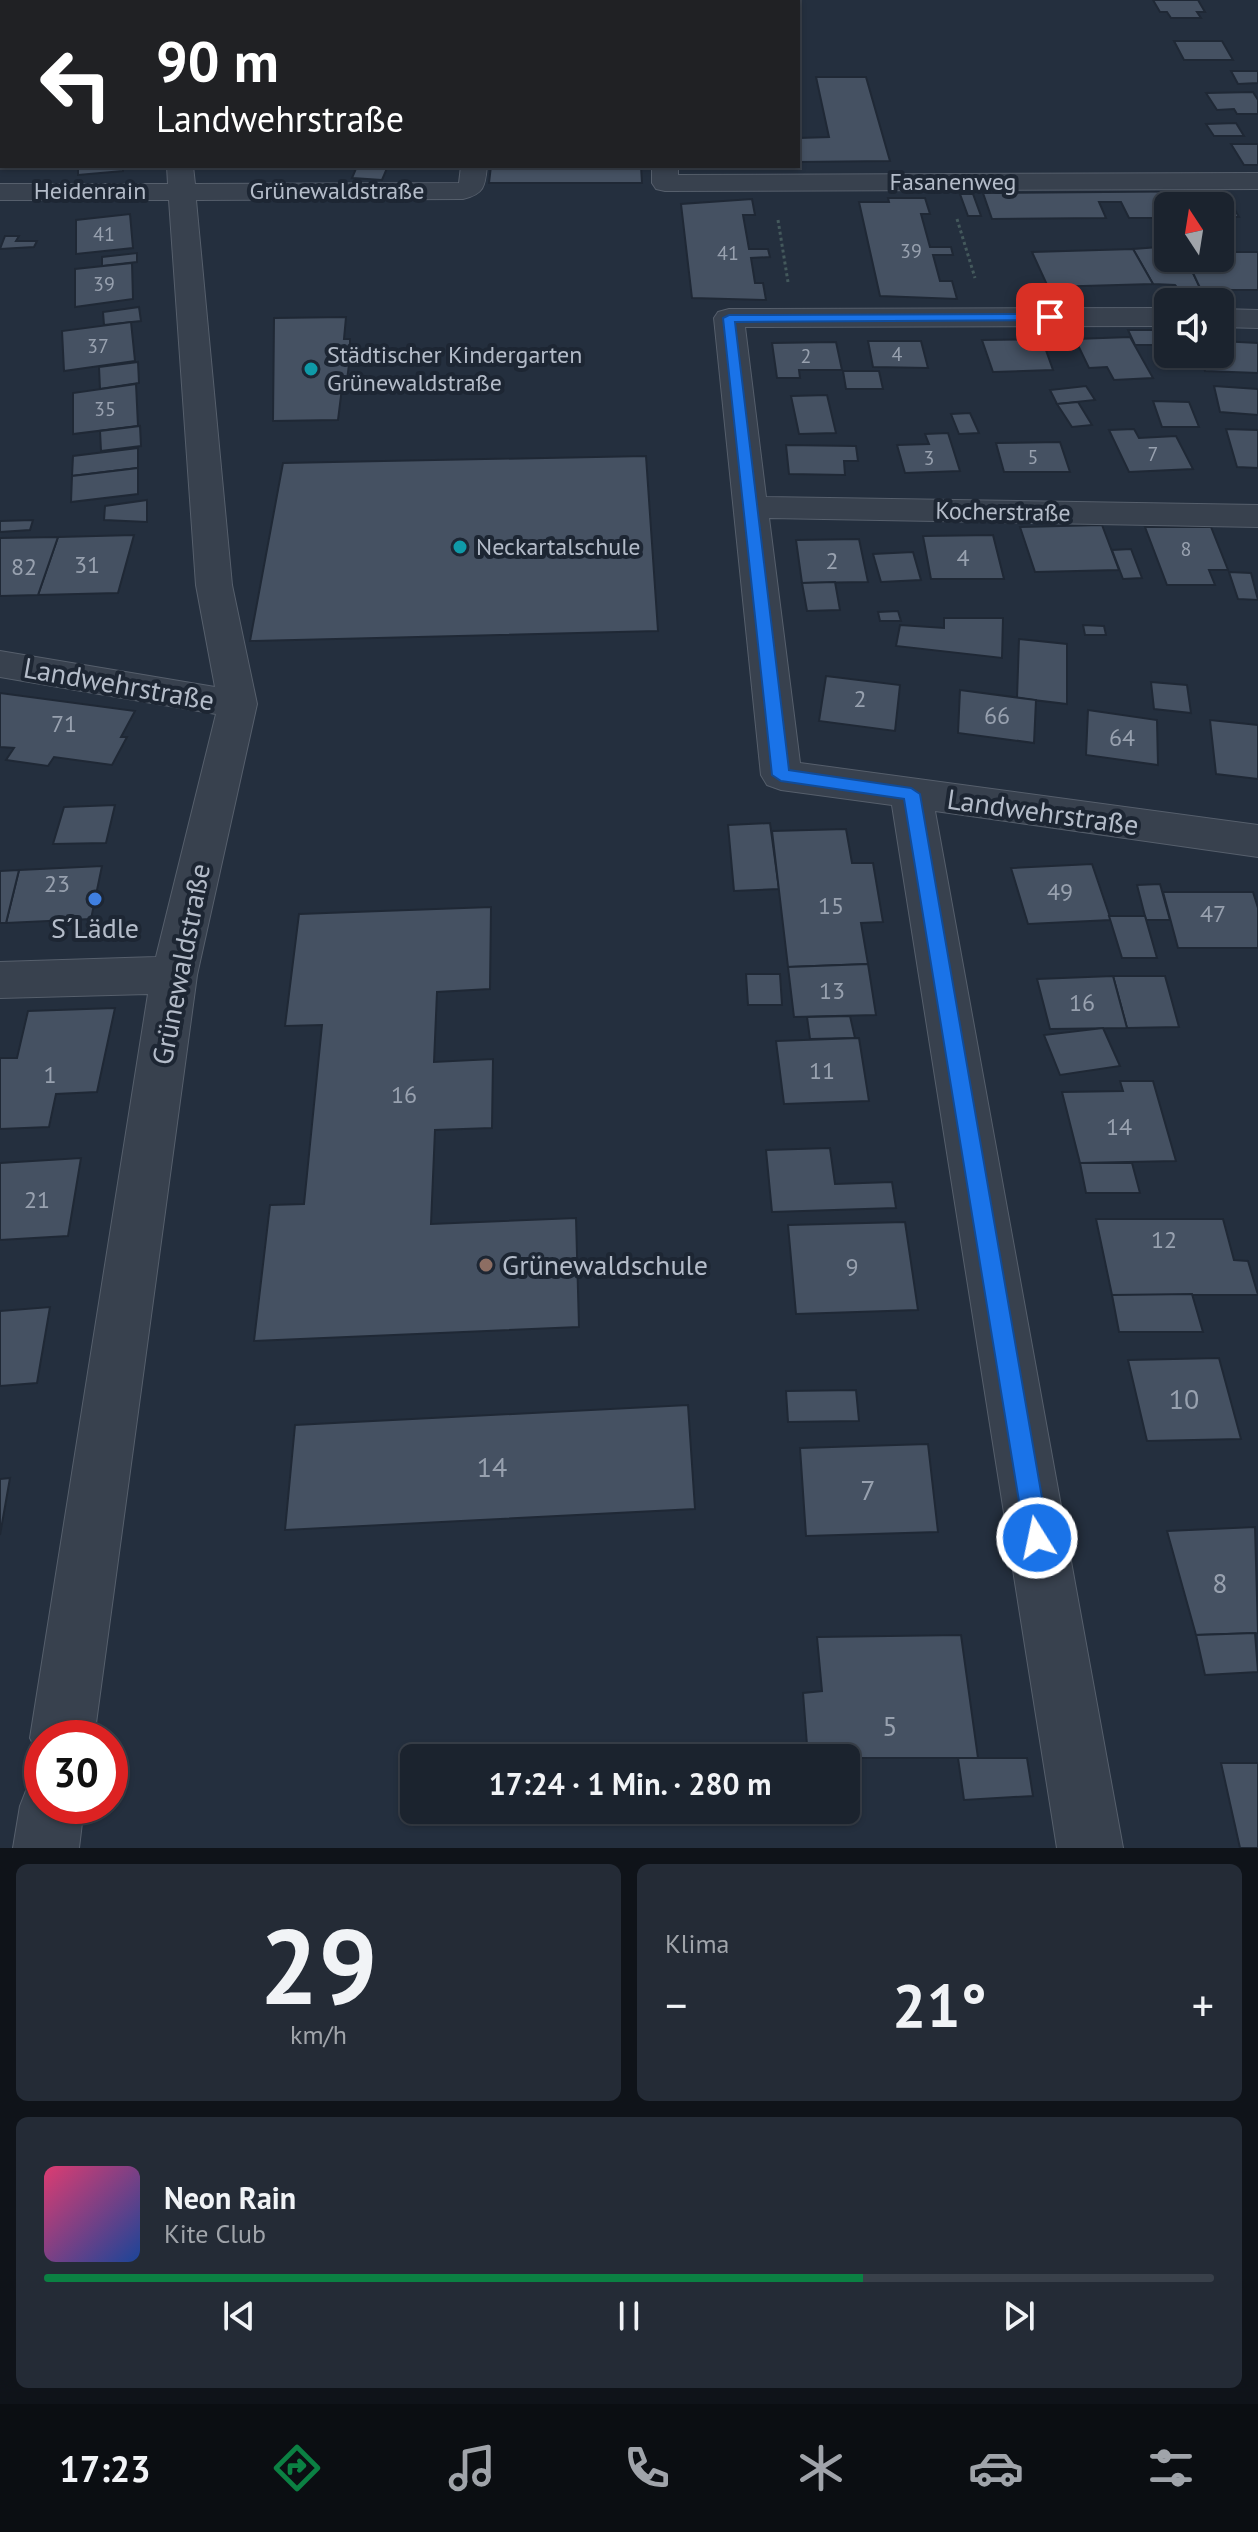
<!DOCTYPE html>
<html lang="de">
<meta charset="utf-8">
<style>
body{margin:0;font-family:"PT Sans",sans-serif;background:#242b36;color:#f1f3f6;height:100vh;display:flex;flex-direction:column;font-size:30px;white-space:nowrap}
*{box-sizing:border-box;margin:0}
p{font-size:26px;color:#a0a4aa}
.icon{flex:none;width:44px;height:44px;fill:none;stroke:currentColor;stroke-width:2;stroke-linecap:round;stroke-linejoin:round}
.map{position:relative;height:1848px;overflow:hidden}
.side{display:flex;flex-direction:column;gap:16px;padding:16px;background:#0f1319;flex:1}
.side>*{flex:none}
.top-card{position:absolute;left:0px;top:0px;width:800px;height:168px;box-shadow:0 2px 6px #0004,0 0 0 2px #39404a;background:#202124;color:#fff;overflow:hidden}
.needle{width:52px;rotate:348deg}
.tools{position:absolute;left:1154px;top:192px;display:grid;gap:16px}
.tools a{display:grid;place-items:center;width:80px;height:80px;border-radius:12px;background:#1b232e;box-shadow:0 2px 6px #0004,0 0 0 2px #39404a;font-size:40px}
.speed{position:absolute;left:24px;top:1720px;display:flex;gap:16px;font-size:40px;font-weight:700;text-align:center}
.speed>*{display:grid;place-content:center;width:104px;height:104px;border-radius:50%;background:#1b232e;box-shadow:0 2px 6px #0004,0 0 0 2px #39404a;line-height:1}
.speed .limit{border:12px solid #d22;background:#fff;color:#111}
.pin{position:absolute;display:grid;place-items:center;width:68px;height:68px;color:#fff;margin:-34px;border-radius:16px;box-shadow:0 4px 12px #0006}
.me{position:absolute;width:88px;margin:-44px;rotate:350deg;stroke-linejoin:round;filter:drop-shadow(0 0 6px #0008)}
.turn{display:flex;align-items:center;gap:28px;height:168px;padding:0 24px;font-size:36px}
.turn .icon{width:104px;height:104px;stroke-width:2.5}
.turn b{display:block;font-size:56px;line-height:68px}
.big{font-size:60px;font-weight:700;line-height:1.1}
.side .card{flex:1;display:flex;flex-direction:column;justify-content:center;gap:12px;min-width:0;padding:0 28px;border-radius:12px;background:#242b36}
.side .dial{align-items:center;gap:0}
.dial b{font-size:104px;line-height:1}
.song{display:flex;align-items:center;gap:24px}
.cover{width:96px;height:96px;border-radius:12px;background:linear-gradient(135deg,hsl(340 70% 55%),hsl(220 70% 35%))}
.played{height:8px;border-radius:4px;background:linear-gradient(90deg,#0b8043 70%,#39404a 70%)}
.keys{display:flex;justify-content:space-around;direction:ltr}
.heat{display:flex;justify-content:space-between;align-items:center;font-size:44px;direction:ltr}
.side .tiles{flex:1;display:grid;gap:16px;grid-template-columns:1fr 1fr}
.card:last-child{grid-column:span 2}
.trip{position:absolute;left:400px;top:1744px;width:460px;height:80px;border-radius:12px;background:#1b232e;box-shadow:0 2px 6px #0004,0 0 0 2px #39404a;font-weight:700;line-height:80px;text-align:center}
.tab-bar{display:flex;height:128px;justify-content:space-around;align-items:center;background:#0b0e12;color:#a0a4aa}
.tab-bar .icon{width:56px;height:56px}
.tab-bar .selected{color:#0b8043}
.tab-bar b{font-size:36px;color:#f1f3f6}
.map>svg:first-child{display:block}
.building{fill:#455162;stroke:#1f2835;stroke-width:2}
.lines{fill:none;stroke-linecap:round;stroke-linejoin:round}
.minor-casing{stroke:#565f6c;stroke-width:2}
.path{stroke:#44595c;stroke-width:3;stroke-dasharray:3 3;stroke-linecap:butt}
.minor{fill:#38414e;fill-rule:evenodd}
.route{fill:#1a73e8;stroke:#114b97;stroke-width:2}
.culture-dot{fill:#0f9aa8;stroke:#1d2633;stroke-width:3}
.shop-dot{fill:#3f7fe0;stroke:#1d2633;stroke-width:3}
.education-dot{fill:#8d6e63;stroke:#1d2633;stroke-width:3}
.labels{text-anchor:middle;stroke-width:8;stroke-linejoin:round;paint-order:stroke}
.far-number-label{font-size:20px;fill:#98a1af}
.far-street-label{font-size:24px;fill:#b4bcc9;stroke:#1d2633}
.far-poi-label{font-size:24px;fill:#b4bcc9;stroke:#1d2633;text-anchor:start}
.number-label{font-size:24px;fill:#98a1af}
.street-label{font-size:28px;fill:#b4bcc9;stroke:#1d2633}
.poi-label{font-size:28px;fill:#b4bcc9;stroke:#1d2633}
.near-number-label{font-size:28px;fill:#98a1af}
</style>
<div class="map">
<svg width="1258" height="1848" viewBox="0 0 1258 1848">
<rect width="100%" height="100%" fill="#242f3e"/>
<g class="building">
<polygon points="509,0 631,0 631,2 508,2"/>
<polygon points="1153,0 1198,0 1205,12 1197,12 1201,18 1171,18 1167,12 1160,12"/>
<polygon points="1174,41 1222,41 1233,60 1184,60"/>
<polygon points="1231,71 1258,71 1258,83 1238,84"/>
<polygon points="816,77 866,77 890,161 798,162 798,138 829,137"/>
<polygon points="1253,92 1258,100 1258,114 1237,114 1234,109 1217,110 1206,93"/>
<polygon points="1236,123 1244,136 1214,136 1206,124"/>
<polygon points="1231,144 1258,144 1258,165 1244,165"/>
<polygon points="78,166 123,166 123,171 78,175"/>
<polygon points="357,166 388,166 382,180 352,178"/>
<polygon points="491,166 641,166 642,183 489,183"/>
<polygon points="1224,191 1239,217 1220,217 1220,206 1168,206 1168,218 1129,218 1121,202 1099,202 1106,218 992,219 983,193"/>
<polygon points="960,194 973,194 981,216 968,216"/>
<polygon points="888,198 925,198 930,214 921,214 930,247 951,247 953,255 933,255 940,281 952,281 957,299 880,296 859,202 889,202"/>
<polygon points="752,199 755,215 743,215 749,249 768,249 770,257 751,258 755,283 763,283 766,300 692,298 681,204"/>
<polygon points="130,214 133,248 76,254 76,220"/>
<polygon points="5,236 19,236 16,241 37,241 34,247 0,249"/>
<polygon points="1159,247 1168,254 1168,258 1186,258 1201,290 1181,292 1175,285 1153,284 1133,249"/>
<polygon points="1133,249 1153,284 1048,287 1032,252"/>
<polygon points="1220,252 1258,252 1258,290 1201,290 1186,258 1220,258"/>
<polygon points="137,253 137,262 102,266 102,257"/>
<polygon points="132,263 133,299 75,307 75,269"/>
<polygon points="139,307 141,321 104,325 103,312"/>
<polygon points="346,317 344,339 350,339 350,357 347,380 343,380 338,420 273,421 274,318"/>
<polygon points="131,322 135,361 64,371 62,331"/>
<polygon points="1128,330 1166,330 1168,345 1135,345"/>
<polygon points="1130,337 1153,378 1114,380 1107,367 1089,368 1075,339"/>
<polygon points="1042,339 1053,370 993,372 982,340"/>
<polygon points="868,341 921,341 928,368 873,367"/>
<polygon points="1220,341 1258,343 1258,373 1205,371 1200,354 1220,354"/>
<polygon points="836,342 842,370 799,370 800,378 777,378 772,343"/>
<polygon points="138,362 139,383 100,389 99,367"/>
<polygon points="843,371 879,371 883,389 846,389"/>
<polygon points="136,384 138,426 73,434 73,393"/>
<polygon points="1086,386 1095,400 1057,404 1050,390"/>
<polygon points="1214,386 1258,389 1258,415 1220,412"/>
<polygon points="827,395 836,433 799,434 791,396"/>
<polygon points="1153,401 1189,402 1199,427 1162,427"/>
<polygon points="1078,402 1092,425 1072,427 1057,404"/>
<polygon points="970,413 979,433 959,434 951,414"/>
<polygon points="140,426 141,446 101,451 100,431"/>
<polygon points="1134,429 1139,438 1176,436 1193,469 1129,472 1109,430"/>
<polygon points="1226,429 1258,430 1258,468 1237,467"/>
<polygon points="948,433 960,471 905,473 897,445 929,444 925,434"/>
<polygon points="1060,442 1070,472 1004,472 996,443"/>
<polygon points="786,445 856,446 858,461 844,461 845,475 789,474"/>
<polygon points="138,448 138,468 72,476 73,456"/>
<polygon points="646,456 658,631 250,641 283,463"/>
<polygon points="138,468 138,494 71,502 72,476"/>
<polygon points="147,500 147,522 104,520 105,506"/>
<polygon points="33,520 30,530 0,532 0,521"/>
<polygon points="1102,525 1119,570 1035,572 1020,527"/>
<polygon points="1145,527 1211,527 1228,570 1209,570 1215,585 1167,585"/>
<polygon points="134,535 118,593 38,595 58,537"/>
<polygon points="993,535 1004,579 931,579 923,536"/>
<polygon points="58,537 38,595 0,596 0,538"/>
<polygon points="859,539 868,582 802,583 796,540"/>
<polygon points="1131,549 1142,578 1123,579 1112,550"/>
<polygon points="913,552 921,580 881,582 873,554"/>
<polygon points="1229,572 1251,573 1258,600 1238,599"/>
<polygon points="835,582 840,610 807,611 802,583"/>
<polygon points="898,611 901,621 880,621 878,612"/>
<polygon points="944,618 1003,618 1002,658 896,646 900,625 944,628"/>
<polygon points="1083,625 1104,626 1106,635 1085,635"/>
<polygon points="1019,639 1067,644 1067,704 1017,698"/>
<polygon points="826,676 900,685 895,731 819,721"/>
<polygon points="1151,682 1187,685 1191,713 1154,709"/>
<polygon points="960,690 1036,700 1034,743 958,733"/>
<polygon points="0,693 135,711 121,737 127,737 112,765 54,757 48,766 6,760 14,748 0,747"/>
<polygon points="1088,710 1157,720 1158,765 1086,755"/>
<polygon points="1210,720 1258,725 1258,779 1216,774"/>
<polygon points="115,805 106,843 53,844 64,807"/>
<polygon points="770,823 779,889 734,891 728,825"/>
<polygon points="846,829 852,863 873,863 883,922 861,923 868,964 788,967 772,831"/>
<polygon points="1092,864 1111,920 1028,924 1011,868"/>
<polygon points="102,866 91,919 6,923 19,870"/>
<polygon points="19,870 6,923 0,923 0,871"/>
<polygon points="1160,884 1170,920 1146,920 1137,885"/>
<polygon points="1163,892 1253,892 1258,908 1258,948 1178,948"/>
<polygon points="491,907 490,989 437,992 434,1062 493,1059 492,1128 435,1130 431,1224 576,1218 579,1327 254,1341 270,1205 304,1204 322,1025 285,1026 299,914"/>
<polygon points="1109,916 1145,916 1157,958 1122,958"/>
<polygon points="868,964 876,1015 794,1017 788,967"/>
<polygon points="746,974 780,974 782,1005 748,1005"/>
<polygon points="1113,976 1165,976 1179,1027 1127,1028"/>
<polygon points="1113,976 1127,1028 1050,1029 1037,979"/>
<polygon points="115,1008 97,1092 56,1094 49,1127 0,1129 0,1058 17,1058 28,1011"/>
<polygon points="850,1016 855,1038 810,1039 807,1017"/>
<polygon points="1103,1028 1120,1066 1060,1075 1044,1035"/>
<polygon points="859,1038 869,1101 784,1104 776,1041"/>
<polygon points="1120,1081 1153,1081 1176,1161 1080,1163 1062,1092 1123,1091"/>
<polygon points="830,1148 835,1184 892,1182 896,1208 772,1212 766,1150"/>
<polygon points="81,1158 68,1236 0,1240 0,1163"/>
<polygon points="1080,1163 1132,1163 1140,1193 1086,1193"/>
<polygon points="1096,1219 1223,1219 1234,1260 1248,1261 1258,1295 1112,1295"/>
<polygon points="905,1222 918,1310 796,1314 788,1225"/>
<polygon points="1192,1294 1203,1332 1119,1332 1112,1295"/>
<polygon points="50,1307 37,1383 0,1386 0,1311"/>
<polygon points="1219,1358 1241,1439 1147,1441 1128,1360"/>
<polygon points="856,1390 859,1421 788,1422 786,1391"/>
<polygon points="688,1405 695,1509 285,1530 295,1425"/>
<polygon points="928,1444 938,1532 806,1536 800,1448"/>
<polygon points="10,1478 0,1535 0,1479"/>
<polygon points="1255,1527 1258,1633 1196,1635 1167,1531"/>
<polygon points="1255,1633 1258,1672 1205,1675 1196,1635"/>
<polygon points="961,1635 978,1758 808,1758 803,1693 822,1691 817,1637"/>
<polygon points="958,1758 1027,1758 1033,1796 964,1800"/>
<polygon points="1221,1763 1258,1763 1258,1848 1240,1848"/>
</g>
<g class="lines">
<g class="minor-casing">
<g id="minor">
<rect x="160" y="0" width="22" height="2"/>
<rect x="479" y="0" width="22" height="2"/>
<polygon points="657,0 686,0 656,2"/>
<path d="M167 166H193L195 184 459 183 461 166H487C485 187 484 194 463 199L196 200 232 585 257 704 197 975 94 1738H42V1761L30 1738 148 994 0 998V962L156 957 216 714 0 677V651L215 687 196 585 169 200H0V184H168Z"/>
<polygon points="652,166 678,166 678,175 1258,173 1258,189 665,191 656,189 652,183"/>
<polygon points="1168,308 1168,326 745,327 766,497 1258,505 1258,527 769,518 800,763 1258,825 1258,857 935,811 1123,1848 1057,1848 892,805 781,790 767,785 761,775 714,318 718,312 729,309"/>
<polygon points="1220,309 1258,310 1258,328 1220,327"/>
<polygon points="42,1778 42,1806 84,1806 79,1848 13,1848 20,1806 29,1783"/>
</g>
</g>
<g class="path">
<polyline points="957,219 975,278"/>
<polyline points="778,220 788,282"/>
</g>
<use href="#minor" class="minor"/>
</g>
<polygon class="route" points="1050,314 1056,317 1054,320 735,322 789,770 911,788 920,794 1049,1538 1046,1547 1037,1550 1029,1547 1025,1538 904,799 781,781 772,775 723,318 729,315"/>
<g class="culture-dot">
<circle cx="311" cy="369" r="8"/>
<circle cx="460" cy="547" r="8"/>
</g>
<circle class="shop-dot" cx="95" cy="899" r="8"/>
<circle class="education-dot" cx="486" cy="1265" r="8"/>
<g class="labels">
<g class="far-number-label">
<text x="104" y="241">41</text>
<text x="911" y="258">39</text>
<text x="728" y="260">41</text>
<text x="104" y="291">39</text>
<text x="98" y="353">37</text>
<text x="897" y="361">4</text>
<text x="806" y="363">2</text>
<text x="105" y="416">35</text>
<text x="1153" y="461">7</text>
<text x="1033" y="464">5</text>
<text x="929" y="465">3</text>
<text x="1186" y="556">8</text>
</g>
<g class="far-street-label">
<text x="953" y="190">Fasanenweg</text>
<text x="90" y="199">Heidenrain</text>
<text x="337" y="199">Grünewaldstraße</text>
<text transform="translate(1003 512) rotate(1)" y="8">Kocherstraße</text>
</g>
<g class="far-poi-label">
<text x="327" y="363">Städtischer Kindergarten<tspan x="327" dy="28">Grünewaldstraße</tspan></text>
<text x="476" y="555">Neckartalschule</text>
</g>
<g class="number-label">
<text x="963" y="566">4</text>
<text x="832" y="569">2</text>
<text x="87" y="573">31</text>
<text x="24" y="575">82</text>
<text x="860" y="707">2</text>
<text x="997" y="724">66</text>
<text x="64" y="732">71</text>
<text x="1122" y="746">64</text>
<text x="57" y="892">23</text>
<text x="1060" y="900">49</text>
<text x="831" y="914">15</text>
<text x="1213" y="922">47</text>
<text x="832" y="999">13</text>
<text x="1082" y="1011">16</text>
<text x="822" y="1079">11</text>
<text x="50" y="1083">1</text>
<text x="404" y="1103">16</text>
<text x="1119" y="1135">14</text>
<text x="37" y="1208">21</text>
<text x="1164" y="1248">12</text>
<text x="852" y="1275">9</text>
</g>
<g class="street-label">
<text transform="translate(119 684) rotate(10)" y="10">Landwehrstraße</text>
<text transform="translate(1043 812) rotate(8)" y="10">Landwehrstraße</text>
<text transform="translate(181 964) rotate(-79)" y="10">Grünewaldstraße</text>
</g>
<g class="poi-label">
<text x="95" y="938">S´Lädle</text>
<text x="502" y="1275" text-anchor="start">Grünewaldschule</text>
</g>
<g class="near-number-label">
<text x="1184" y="1409">10</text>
<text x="492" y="1477">14</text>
<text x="868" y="1500">7</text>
<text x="1220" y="1593">8</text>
<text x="890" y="1736">5</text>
</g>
</g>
</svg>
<div class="tools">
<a><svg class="needle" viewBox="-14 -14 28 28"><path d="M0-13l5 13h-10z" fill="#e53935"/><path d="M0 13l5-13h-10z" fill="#a0a4aa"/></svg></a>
<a><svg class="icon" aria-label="sound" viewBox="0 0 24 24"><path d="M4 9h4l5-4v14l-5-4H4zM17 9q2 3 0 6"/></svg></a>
</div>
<div class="speed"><div class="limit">30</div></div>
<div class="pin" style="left:1050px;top:317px;background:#d93025"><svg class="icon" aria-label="arrive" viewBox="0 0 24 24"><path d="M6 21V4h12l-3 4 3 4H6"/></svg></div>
<svg class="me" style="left:1037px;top:1538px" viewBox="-20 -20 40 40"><circle r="17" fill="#1a73e8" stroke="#fff" stroke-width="3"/><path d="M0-11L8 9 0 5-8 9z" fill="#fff"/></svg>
<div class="trip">17:24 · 1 Min. · 280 m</div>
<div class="top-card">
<div class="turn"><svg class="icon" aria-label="left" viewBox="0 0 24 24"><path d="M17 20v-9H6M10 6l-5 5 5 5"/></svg><div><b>90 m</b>Landwehrstraße</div></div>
</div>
</div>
<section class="side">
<div class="tiles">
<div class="card dial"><b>29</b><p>km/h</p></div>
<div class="card"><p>Klima</p>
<div class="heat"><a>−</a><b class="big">21°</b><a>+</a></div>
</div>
<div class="card">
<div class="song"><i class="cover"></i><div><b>Neon Rain</b><p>Kite Club</p></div></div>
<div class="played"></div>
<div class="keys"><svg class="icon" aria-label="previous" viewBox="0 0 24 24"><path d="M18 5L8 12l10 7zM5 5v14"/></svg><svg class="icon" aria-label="pause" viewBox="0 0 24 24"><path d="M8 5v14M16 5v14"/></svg><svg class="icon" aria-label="next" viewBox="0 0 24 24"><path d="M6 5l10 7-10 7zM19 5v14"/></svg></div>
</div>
</div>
</section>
<nav class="tab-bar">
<b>17:23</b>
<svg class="icon selected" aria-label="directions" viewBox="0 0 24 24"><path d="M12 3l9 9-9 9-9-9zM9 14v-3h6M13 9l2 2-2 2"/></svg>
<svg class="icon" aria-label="music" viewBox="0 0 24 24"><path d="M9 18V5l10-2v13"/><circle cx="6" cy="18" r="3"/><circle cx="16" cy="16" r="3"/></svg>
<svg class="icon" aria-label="phone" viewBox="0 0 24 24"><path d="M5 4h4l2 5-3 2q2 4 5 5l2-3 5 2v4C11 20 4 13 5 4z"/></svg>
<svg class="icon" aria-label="climate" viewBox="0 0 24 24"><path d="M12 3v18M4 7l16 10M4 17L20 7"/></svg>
<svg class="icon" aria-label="car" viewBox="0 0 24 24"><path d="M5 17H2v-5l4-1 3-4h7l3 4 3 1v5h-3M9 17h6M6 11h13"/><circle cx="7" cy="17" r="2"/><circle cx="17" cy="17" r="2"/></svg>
<svg class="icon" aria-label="filters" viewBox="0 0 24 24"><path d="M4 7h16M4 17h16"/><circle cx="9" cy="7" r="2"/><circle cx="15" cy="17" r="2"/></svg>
</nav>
